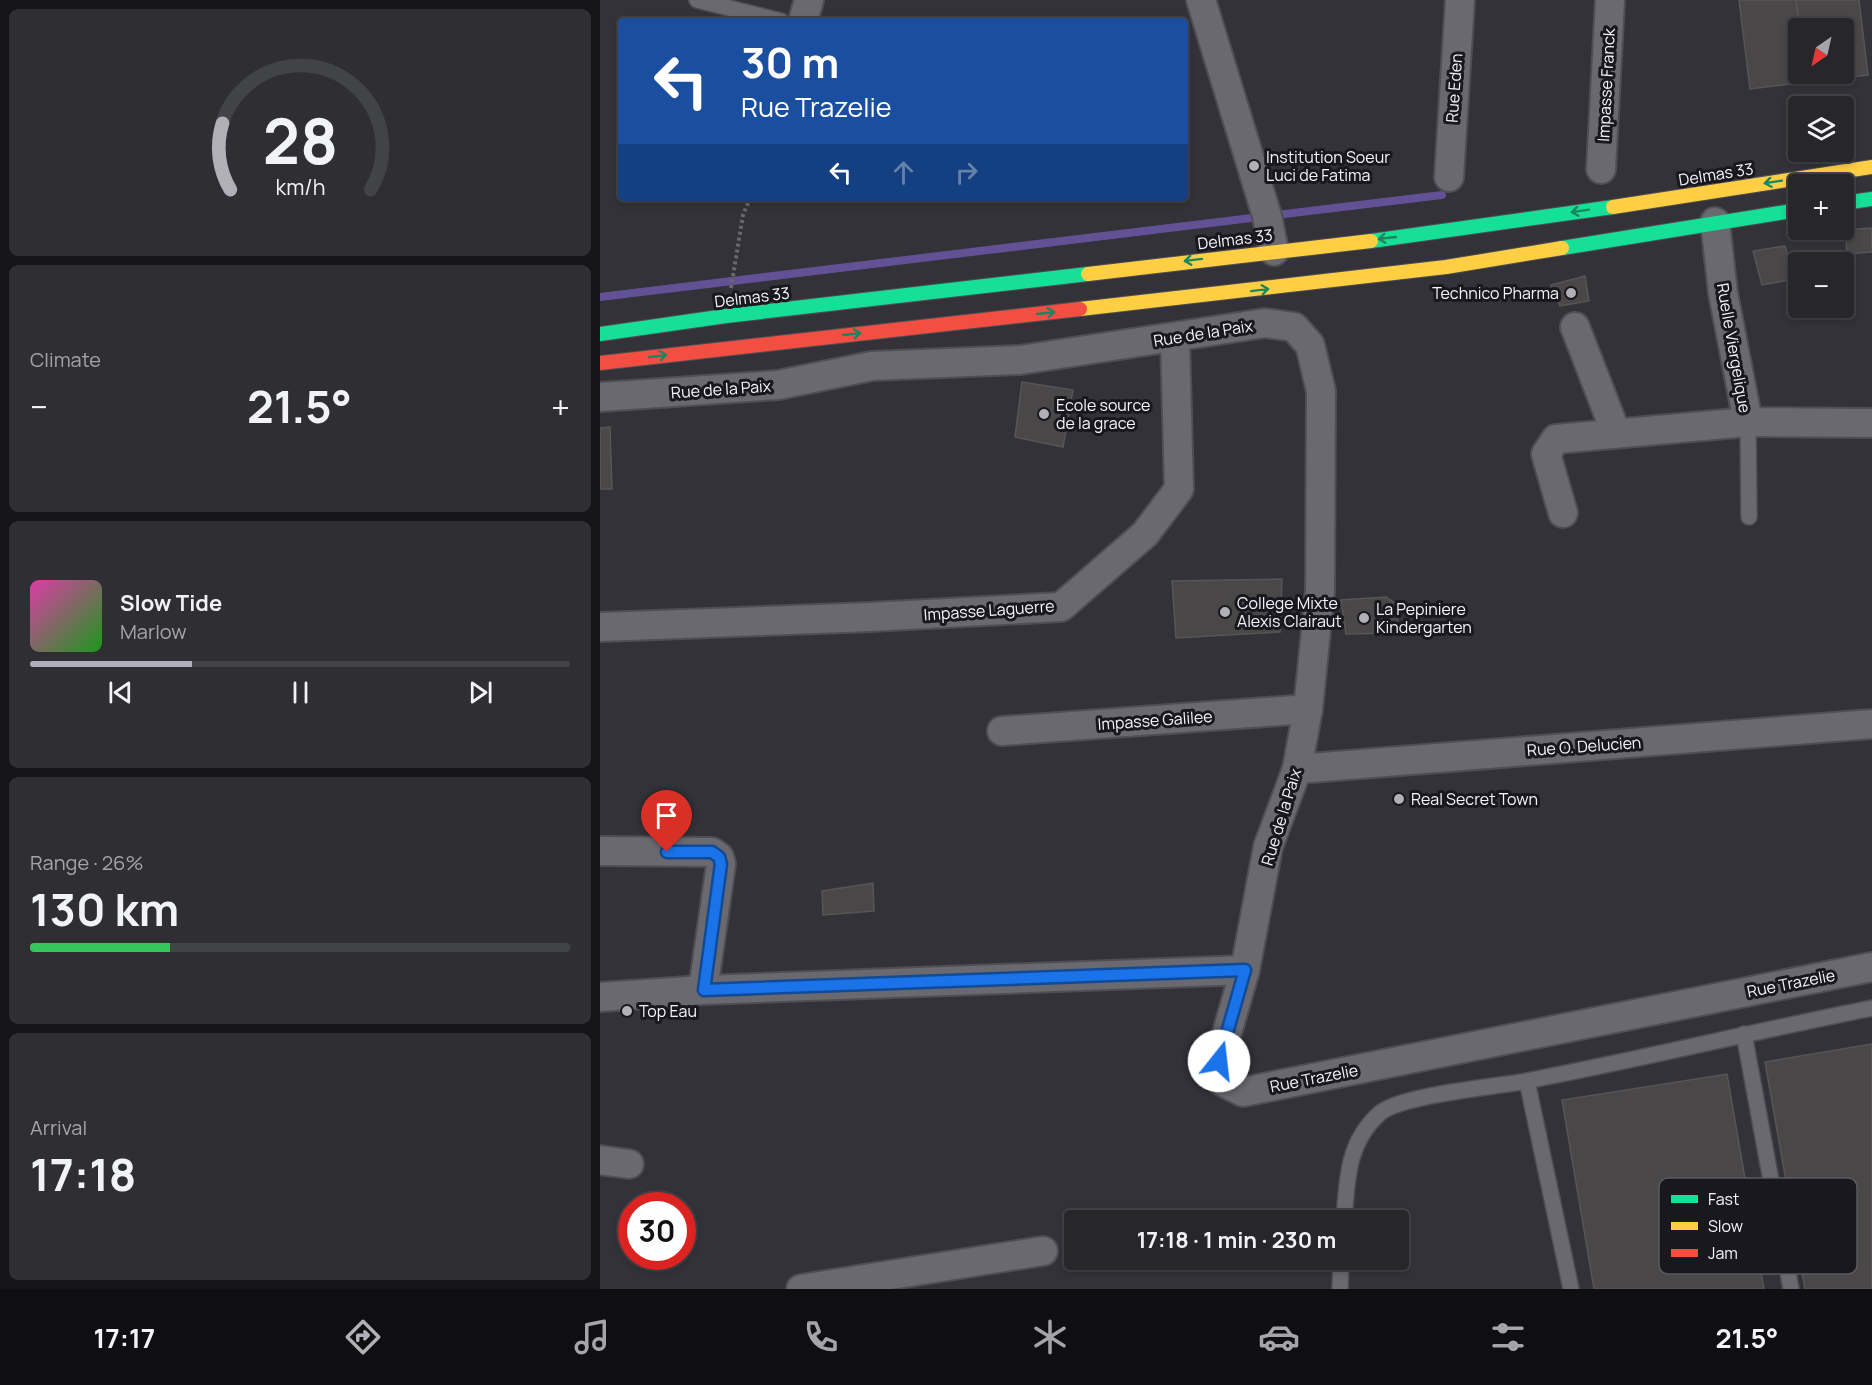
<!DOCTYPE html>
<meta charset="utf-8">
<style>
body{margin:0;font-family:Manrope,sans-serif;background:#2e2e33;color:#f1f3f6;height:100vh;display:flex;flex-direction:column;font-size:22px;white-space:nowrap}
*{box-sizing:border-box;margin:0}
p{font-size:20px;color:#a4a5a9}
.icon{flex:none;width:33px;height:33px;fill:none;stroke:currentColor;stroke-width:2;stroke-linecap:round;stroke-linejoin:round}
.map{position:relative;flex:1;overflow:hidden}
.details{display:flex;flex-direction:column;gap:9px;padding:9px;background:#151518;width:600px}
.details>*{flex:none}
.top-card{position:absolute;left:18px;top:18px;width:570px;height:183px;border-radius:6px;box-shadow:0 3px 9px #0003,0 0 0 2px #424347;background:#1a4fa0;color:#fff;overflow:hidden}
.needle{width:39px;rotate:214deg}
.fabs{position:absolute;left:1188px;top:18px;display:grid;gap:12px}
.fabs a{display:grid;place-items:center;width:66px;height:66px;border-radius:6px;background:#26262b;box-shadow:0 3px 9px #0003,0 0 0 2px #424347;font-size:30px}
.speed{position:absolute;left:18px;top:1192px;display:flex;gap:12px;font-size:30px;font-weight:700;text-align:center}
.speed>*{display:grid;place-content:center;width:78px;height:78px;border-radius:50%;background:#26262b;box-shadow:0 3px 9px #0003,0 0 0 2px #424347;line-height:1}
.speed .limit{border:9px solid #d22;background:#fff;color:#111}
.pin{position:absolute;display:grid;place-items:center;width:51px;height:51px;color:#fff;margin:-62px -26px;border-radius:50% 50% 50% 0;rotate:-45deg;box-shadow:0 0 6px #0007}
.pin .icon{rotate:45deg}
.me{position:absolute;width:66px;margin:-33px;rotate:16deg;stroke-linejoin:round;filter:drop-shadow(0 0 4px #0008)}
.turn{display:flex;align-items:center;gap:21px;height:126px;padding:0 24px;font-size:27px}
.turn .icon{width:78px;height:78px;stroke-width:2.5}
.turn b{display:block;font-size:42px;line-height:51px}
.lanes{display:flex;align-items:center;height:57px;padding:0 24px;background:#0003;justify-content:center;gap:30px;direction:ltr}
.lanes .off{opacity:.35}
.big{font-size:45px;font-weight:700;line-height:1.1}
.details .widget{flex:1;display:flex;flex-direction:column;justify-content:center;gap:9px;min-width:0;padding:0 21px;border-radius:9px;background:#2e2e33}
.details .dial{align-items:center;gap:0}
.dial svg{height:156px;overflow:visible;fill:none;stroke:#424347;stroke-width:7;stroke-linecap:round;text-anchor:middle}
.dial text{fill:#f1f3f6;stroke:none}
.song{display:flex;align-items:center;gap:18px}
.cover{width:72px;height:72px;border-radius:9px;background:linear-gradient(135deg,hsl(320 70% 55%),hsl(120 70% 35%))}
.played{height:6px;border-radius:3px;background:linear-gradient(90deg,#b1afb8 30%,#424347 30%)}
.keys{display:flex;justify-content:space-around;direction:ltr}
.heat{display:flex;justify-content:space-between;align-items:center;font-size:33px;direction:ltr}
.charge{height:9px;border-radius:4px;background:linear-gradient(90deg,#34c759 26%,#424347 0)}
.trip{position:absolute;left:464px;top:1210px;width:345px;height:60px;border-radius:6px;background:#26262b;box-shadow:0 3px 9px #0003,0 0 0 2px #424347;font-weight:700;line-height:60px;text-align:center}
.menu{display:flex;height:96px;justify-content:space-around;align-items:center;background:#0f0f11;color:#a4a5a9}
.menu .icon{width:42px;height:42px}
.menu .on{color:#b1afb8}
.menu b{font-size:27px;color:#f1f3f6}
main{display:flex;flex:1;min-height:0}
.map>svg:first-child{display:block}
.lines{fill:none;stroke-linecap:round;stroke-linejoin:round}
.stream{stroke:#625295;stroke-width:8}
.building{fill:#494748;stroke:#575556;stroke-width:1.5}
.lane-casing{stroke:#4f4e54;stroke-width:18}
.street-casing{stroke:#4f4e54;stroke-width:32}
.fast-casing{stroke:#4f4e54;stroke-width:16}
.slow-casing{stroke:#4f4e54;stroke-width:16}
.jam-casing{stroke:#4f4e54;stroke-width:16}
.path{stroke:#69686c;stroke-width:4;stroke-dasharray:3 3;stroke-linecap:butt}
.lane{stroke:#6a696f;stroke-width:15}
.street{stroke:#6a696f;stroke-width:28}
.fast{stroke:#16e098;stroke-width:14}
.slow{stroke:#ffcf43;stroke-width:14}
.jam{stroke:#f24e42;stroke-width:14}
.oneway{stroke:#178661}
.route-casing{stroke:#114b97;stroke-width:15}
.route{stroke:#1a73e8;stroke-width:10}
.poi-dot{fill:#b1afb8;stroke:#19181e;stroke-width:2}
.labels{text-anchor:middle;stroke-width:6;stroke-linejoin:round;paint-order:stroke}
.street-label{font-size:16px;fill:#f5f3fc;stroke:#19181e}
.poi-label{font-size:16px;fill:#f5f3fc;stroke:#19181e;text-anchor:start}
.key{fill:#19181e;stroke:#5b5a61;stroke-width:1.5}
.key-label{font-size:16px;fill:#f5f3fc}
</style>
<main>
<section class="details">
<div class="widget dial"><svg viewBox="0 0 100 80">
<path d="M14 69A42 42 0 1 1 86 69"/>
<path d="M14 69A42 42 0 0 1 10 35" stroke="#b1afb8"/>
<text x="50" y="56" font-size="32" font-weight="700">28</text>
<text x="50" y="72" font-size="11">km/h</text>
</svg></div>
<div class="widget"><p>Climate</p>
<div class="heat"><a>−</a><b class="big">21.5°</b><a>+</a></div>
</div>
<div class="widget">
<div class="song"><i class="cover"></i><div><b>Slow Tide</b><p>Marlow</p></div></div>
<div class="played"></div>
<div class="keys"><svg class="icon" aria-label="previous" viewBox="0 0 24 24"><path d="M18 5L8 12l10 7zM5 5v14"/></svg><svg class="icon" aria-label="pause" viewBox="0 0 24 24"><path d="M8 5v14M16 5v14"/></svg><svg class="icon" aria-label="next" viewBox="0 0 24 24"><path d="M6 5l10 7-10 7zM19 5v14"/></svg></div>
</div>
<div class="widget"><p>Range · 26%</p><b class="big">130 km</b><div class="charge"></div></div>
<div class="widget"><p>Arrival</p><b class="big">17:18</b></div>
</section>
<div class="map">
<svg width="1272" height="1289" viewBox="0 0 1272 1289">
<rect width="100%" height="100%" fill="#333239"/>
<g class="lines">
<polyline class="stream" points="0,297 842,195"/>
</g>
<g class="building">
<polygon points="1139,0 1196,0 1200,28 1198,74 1206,74 1207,82 1150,89"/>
<polygon points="1196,0 1259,0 1268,75 1207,82 1206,74 1244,74 1244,28 1200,28"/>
<polygon points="1272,228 1272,252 1247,254 1245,230"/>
<polygon points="1185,246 1195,279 1162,285 1153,251"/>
<polygon points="985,276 989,301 960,306 951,285"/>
<polygon points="422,382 473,390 463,447 415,437"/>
<polygon points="10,427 12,489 0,489 0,428"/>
<polygon points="682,579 680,632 576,638 572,581"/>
<polygon points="786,597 798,605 797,633 746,634 741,600"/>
<polygon points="273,883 274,911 223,915 222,891"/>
<polygon points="1272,1044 1272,1289 1205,1289 1165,1062"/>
<polygon points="1127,1074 1164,1289 994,1289 962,1100"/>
</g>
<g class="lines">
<g class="lane-casing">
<g id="lane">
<polyline points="97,0 181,21"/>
<polyline points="1148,422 1149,517"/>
<polyline points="1144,1034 1191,1289"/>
<polyline points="927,1081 971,1289"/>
<path d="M744 1221C747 1180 747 1142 780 1113 801 1095 895 1087 926 1081 1041 1059 1156 1031 1272 1008"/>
<polyline points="740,1289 741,1260"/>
</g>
</g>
<g class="street-casing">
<g id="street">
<polyline points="601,0 667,216 674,251"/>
<polyline points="203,21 209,0"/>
<polyline points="1001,169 1010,0"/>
<polyline points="849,177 860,0"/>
<polyline points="1115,222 1123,293 1148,422 1272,423"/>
<polyline points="975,327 1016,433"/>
<polyline points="0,397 178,385 272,366 420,360 665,323 694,327 710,345 721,391 720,591 708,709 697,769 668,847 645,970"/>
<polyline points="963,513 946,454 956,439 1148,422"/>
<polyline points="0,627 270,617 461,607 545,534 579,489 575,338"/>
<polyline points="402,731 708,709"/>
<polyline points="697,769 1272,724"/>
<polyline points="0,851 112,852 119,857 121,864 103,990"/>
<polyline points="0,997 103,990 645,970 619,1061 623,1082 643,1092 1272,967"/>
<polyline points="0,1160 29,1164"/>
<polyline points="201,1289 443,1251"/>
</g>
</g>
<g class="fast-casing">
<g id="fast">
<polyline points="1244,203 1272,199"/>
<polyline points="771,241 1013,207"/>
<polyline points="962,248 1198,210"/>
<polyline points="0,334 126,316 488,274"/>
</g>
</g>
<g class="slow-casing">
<g id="slow">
<polyline points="1013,207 1272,167"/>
<polyline points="488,274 771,241"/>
<polyline points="480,309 846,267 962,248"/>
</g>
</g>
<g class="jam-casing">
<polyline id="jam" points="0,363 480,309"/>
</g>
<polyline class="path" points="131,288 143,215 150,198"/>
<use href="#lane" class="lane"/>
<use href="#street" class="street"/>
<use href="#fast" class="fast"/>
<use href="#slow" class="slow"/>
<use href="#jam" class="jam"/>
</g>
<defs><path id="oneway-shaft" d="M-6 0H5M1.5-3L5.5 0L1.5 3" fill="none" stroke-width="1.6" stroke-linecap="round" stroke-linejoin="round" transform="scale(1.5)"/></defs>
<g class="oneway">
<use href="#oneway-shaft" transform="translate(1173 182) rotate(171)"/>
<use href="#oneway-shaft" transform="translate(980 211) rotate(171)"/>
<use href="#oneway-shaft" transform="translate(787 238) rotate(174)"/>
<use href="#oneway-shaft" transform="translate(593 260) rotate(173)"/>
<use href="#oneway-shaft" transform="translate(660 290) rotate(-7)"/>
<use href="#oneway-shaft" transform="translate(446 313) rotate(-6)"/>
<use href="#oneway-shaft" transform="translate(252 334) rotate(-6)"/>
<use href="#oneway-shaft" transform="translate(58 356) rotate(-7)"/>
</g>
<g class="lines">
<g class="route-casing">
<polyline id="route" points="67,852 112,852 119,857 121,864 104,990 645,970 619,1061"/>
</g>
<use href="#route" class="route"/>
</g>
<g class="poi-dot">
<circle cx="654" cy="166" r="6"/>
<circle cx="971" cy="293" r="6"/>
<circle cx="444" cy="414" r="6"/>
<circle cx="625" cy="612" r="6"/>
<circle cx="764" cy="618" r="6"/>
<circle cx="799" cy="799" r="6"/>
<circle cx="27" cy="1011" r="6"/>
</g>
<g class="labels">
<g class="street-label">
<text transform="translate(1006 85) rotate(-87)" y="6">Impasse Franck</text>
<text transform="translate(854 88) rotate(-86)" y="6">Rue Eden</text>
<text transform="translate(1116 174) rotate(-9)" y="6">Delmas 33</text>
<text transform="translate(635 239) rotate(-7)" y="6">Delmas 33</text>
<text transform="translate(152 297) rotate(-7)" y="6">Delmas 33</text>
<text transform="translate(603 333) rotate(-9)" y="6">Rue de la Paix</text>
<text transform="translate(1134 348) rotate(80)" y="6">Ruelle Viergelique</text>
<text transform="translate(121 389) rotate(-4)" y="6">Rue de la Paix</text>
<text transform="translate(389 610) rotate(-4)" y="6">Impasse Laguerre</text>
<text transform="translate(555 720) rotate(-4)" y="6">Impasse Galilee</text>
<text transform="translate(984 746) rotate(-4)" y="6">Rue O. Delucien</text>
<text transform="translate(681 817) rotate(-73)" y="6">Rue de la Paix</text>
<text transform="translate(1191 983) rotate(-11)" y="6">Rue Trazelie</text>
<text transform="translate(714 1078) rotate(-11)" y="6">Rue Trazelie</text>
</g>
<g class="poi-label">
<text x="666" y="163">Institution Soeur<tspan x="666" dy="18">Luci de Fatima</tspan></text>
<text x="959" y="299" text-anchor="end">Technico Pharma</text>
<text x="456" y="411">Ecole source<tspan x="456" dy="18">de la grace</tspan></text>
<text x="637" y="609">College Mixte<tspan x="637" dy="18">Alexis Clairaut</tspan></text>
<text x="776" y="615">La Pepiniere<tspan x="776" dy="18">Kindergarten</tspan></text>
<text x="811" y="805">Real Secret Town</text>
<text x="39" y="1017">Top Eau</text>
</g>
</g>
<rect x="1059" y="1178" width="198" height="96" rx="9" class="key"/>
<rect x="1071" y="1195" width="27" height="8" fill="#16e098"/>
<rect x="1071" y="1222" width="27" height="8" fill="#ffcf43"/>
<rect x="1071" y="1249" width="27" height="8" fill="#f24e42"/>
<g class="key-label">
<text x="1108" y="1205">Fast</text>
<text x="1108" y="1232">Slow</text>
<text x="1108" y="1259">Jam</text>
</g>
</svg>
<div class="fabs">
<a><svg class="needle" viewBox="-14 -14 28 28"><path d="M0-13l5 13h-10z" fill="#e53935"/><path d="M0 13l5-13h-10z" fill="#a4a5a9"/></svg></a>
<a><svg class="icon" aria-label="layers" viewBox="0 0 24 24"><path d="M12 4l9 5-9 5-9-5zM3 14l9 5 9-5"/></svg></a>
<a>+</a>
<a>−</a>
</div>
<div class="speed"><div class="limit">30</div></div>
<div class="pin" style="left:67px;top:852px;background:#d93025"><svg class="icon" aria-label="arrive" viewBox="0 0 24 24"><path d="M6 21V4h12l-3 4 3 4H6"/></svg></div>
<svg class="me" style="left:619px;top:1061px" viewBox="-20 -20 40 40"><circle r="19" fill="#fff"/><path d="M0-13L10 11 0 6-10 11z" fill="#1a73e8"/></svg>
<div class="trip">17:18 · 1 min · 230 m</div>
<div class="top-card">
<div class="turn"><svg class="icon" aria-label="left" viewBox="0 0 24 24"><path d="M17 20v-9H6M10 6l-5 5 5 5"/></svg><div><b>30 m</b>Rue Trazelie</div></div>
<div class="lanes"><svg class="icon" aria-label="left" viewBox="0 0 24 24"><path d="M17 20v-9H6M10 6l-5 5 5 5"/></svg><svg class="icon off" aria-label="ahead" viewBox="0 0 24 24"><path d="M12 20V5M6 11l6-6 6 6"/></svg><svg class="icon off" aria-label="right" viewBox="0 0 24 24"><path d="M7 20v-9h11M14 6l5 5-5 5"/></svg></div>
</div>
</div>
</main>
<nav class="menu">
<b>17:17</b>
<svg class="icon on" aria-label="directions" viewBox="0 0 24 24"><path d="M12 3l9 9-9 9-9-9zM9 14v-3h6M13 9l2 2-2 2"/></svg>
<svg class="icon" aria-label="music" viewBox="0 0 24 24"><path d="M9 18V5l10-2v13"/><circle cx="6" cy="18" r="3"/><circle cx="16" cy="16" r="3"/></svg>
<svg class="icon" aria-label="phone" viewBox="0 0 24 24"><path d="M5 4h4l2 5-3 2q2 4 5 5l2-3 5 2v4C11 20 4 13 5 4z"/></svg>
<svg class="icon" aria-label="climate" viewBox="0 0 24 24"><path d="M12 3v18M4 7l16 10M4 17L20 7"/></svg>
<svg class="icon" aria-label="car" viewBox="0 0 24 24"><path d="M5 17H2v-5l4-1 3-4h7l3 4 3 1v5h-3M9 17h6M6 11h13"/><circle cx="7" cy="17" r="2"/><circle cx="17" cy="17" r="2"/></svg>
<svg class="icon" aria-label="filters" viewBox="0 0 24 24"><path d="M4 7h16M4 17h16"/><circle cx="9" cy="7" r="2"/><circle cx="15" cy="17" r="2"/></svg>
<b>21.5°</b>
</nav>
